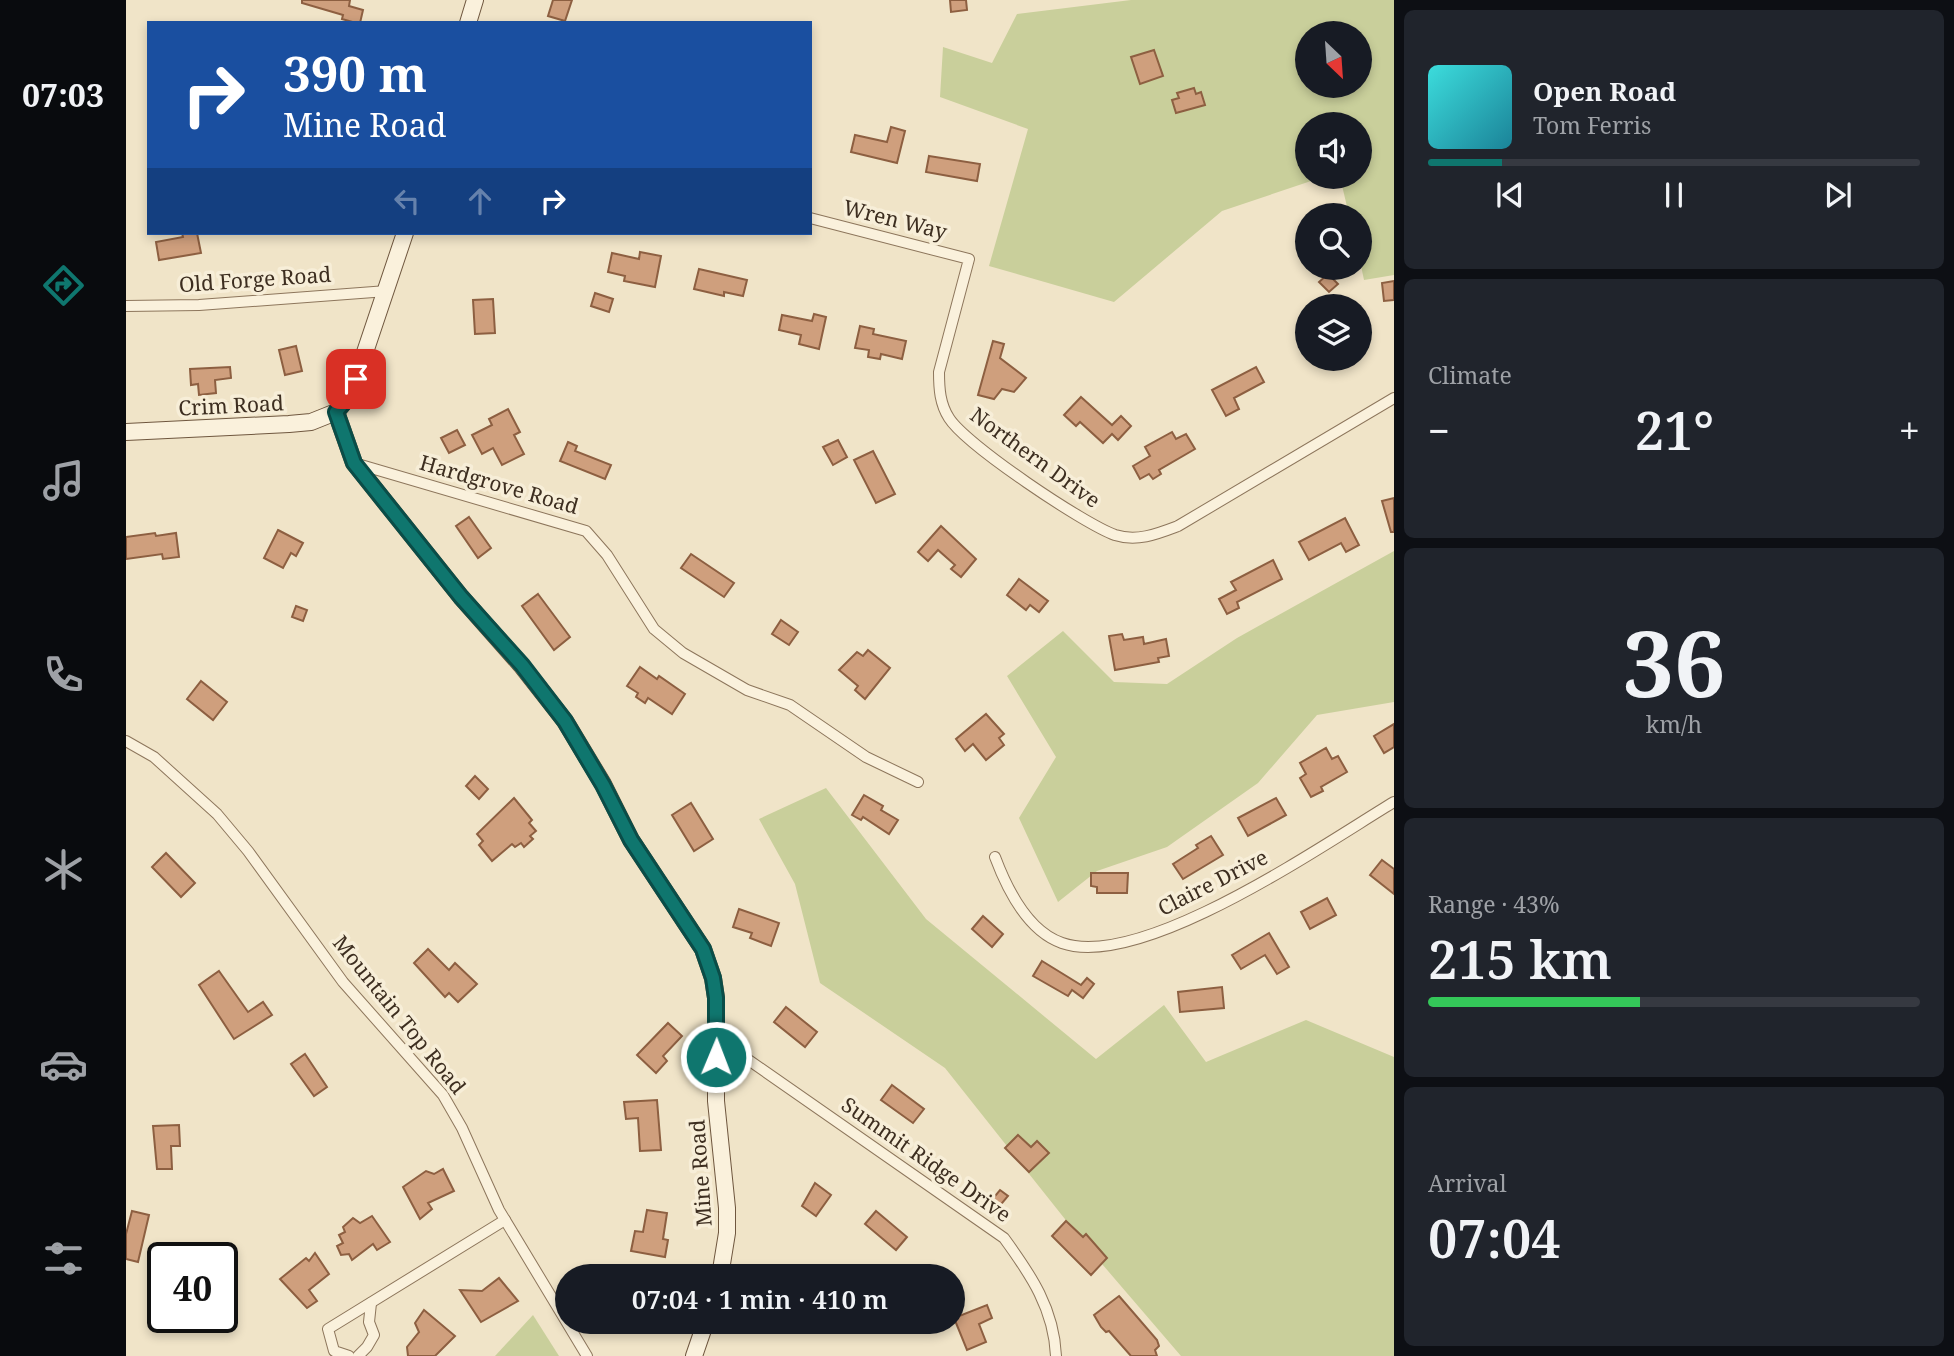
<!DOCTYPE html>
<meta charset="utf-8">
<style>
body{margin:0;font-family:"Noto Serif",serif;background:#20242c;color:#f1f3f6;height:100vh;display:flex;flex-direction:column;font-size:26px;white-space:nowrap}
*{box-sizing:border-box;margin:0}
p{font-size:23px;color:#9ea1a6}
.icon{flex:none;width:38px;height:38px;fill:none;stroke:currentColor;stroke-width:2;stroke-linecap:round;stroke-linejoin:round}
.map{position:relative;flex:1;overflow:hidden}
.panel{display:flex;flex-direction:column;gap:10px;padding:10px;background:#0d0f14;width:560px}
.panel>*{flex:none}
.hud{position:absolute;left:21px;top:21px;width:665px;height:214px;border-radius:0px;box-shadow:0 4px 10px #0003;background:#1a4fa0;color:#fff;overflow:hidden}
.needle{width:46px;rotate:155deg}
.buttons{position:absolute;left:1169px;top:21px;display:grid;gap:14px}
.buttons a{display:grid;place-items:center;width:77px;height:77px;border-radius:50%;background:#171b24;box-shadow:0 4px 10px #0003;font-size:35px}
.speed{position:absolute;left:21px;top:1242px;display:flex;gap:14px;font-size:35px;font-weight:700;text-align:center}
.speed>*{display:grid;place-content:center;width:91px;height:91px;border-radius:50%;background:#171b24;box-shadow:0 4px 10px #0003;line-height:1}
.speed .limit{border:4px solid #111;border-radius:10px;background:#fff;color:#111}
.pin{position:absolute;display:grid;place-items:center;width:60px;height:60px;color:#fff;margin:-30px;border-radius:14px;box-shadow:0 4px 10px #0006}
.me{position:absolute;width:77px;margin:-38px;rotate:1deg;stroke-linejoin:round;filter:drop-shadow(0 0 5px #0008)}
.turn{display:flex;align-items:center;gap:24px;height:147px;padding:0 21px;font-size:32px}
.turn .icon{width:91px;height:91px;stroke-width:2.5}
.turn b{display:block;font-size:49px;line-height:60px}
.lanes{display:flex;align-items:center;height:66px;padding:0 21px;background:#0003;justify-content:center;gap:35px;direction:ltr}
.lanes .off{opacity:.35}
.big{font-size:52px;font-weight:600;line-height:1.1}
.panel .widget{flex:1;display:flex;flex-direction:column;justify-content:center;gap:10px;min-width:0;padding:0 24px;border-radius:10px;background:#20242c}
.panel .dial{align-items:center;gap:0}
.dial b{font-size:91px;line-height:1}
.song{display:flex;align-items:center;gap:21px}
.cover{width:84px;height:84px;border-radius:10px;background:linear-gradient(135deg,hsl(180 70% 55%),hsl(190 70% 35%))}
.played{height:7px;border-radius:4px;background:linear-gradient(90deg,#0f766e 15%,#363941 15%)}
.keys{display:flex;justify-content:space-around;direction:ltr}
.heat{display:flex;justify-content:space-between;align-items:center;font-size:38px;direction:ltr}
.charge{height:10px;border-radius:5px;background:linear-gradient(90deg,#34c759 43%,#363941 0)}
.trip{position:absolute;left:429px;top:1264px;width:410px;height:70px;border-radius:35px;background:#171b24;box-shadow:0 4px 10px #0003;font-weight:600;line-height:70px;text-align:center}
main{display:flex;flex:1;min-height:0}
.menu{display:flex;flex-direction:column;width:126px;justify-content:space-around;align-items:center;background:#090b0e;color:#9ea1a6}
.menu .icon{width:49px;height:49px}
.menu .active{color:#0f766e}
.menu b{font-size:32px;color:#f1f3f6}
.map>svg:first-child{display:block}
.green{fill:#c9cf9b;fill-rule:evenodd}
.building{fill:#cf9f7d;stroke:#8d5f41;stroke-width:2}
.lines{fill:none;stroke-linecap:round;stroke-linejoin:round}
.street-casing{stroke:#8d765c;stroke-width:12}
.secondary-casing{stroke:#6f573f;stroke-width:18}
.street{stroke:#faf1dc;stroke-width:10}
.secondary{stroke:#faf1dc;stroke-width:16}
.route-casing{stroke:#0a4d48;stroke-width:18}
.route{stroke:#0f766e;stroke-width:12}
.labels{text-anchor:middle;stroke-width:7;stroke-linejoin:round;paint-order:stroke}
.street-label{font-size:21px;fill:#3d2e20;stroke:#f7eed8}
</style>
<main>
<nav class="menu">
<b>07:03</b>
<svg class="icon active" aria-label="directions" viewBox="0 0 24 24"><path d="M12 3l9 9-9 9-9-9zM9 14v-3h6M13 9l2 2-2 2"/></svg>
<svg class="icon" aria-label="music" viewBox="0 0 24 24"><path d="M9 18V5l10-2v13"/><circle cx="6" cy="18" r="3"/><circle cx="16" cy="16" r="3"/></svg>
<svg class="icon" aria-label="phone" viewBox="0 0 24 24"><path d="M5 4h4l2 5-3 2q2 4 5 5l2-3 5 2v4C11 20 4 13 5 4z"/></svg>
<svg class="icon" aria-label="climate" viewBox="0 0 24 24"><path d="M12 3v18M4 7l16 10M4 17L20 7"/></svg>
<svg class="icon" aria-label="car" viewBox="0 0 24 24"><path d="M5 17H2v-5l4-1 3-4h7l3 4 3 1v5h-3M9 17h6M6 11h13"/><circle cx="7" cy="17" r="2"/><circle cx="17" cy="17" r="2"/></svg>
<svg class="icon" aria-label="filters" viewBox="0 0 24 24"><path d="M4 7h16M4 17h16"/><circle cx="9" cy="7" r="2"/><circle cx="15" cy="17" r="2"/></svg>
</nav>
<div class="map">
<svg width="1268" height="1356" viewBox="0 0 1268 1356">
<rect width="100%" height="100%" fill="#f0e4c8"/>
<g class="green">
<path d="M1005 0H1268V275L1238 280 1234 261V215H1223L1214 177H1234V124H1181V177H1197L1096 211 988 302 863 266 902 129 814 97 817 47 866 63 891 14ZM1181 33H1234V86H1181Z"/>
<polygon points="1268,551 1268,702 1191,715 1132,783 1041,847 971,871 932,902 893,818 930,757 881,676 937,631 988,682 1041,684 1111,638"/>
<polygon points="700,788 800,919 970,1059 1038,1005 1080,1062 1180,1020 1268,1057 1268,1356 1055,1356 958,1243 819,1068 694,983 669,884 633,819"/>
<polygon points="407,1315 433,1356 369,1356"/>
</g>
<g class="building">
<polygon points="176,0 224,0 223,6 237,10 234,23 230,23 216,19 217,15 176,3"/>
<polygon points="427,0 446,0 439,21 422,16"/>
<polygon points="824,0 840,0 841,10 825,12"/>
<polygon points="1028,50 1037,76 1014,84 1005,57"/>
<polygon points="1068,88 1070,94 1075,92 1079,105 1050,113 1046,100 1053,98 1051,93"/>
<polygon points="765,127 779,131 771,163 725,152 729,135 761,142"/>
<polygon points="803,156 854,164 851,181 800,172"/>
<polygon points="56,233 71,233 75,253 33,260 30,242 57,237"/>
<polygon points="514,252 535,256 529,287 498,281 499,276 482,272 486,253 513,259"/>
<polygon points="573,269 621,280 617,296 598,292 598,296 568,289"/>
<polygon points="1202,274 1212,284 1203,292 1193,282"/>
<polygon points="1268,281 1268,300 1258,301 1256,283"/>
<polygon points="469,293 487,299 483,312 465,306"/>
<polygon points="367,299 369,333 349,334 347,300"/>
<polygon points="688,314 700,317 693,349 673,344 675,335 653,330 656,315 686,321"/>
<polygon points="734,326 748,329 747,334 780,341 776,359 755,354 754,359 742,357 743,350 729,348"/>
<polygon points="867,341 878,344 874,358 900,378 888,392 876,389 868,399 852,395"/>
<polygon points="170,346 176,371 159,375 153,350"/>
<polygon points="104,367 105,378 89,380 90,393 73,395 72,384 65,385 64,369"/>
<polygon points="1130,367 1138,382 1108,398 1113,409 1100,416 1086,390"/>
<polygon points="955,397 986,425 995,416 1005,426 992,440 986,434 977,443 954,422 950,426 938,415"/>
<polygon points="382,409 394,432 388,435 398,454 376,465 367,448 356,454 346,435 366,425 363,419"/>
<polygon points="331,430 339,445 323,453 315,438"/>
<polygon points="1046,432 1050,439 1060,434 1069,449 1033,470 1035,474 1027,479 1023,474 1014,479 1007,466 1024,456 1019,447"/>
<polygon points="712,440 721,457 707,465 697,447"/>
<polygon points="442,442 451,446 449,451 485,465 479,479 434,461"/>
<polygon points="747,451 769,494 750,503 728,460"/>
<polygon points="1268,498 1268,532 1265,532 1256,501"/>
<polygon points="343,517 365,548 352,558 330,526"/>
<polygon points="1219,518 1233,545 1220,552 1215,543 1183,560 1173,542"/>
<polygon points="815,526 850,559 835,577 825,569 829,565 812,550 802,561 792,552"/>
<polygon points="152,530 177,543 170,556 165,553 157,568 138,558"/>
<polygon points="29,533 30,536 50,533 53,557 37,559 36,554 0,559 0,537"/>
<polygon points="565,554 608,583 598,597 555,568"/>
<polygon points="1147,560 1156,579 1111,602 1113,608 1101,614 1093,599 1110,590 1105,582"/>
<polygon points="893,579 922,601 913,612 904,605 900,610 881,595"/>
<polygon points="412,594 444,637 428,650 396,606"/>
<polygon points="170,606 181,610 177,621 166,617"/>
<polygon points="655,620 672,632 663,645 646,634"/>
<polygon points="996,634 998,640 1017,637 1018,644 1040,639 1043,656 1032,658 1033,662 989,670 983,636"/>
<polygon points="742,650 764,668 739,699 729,690 732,686 713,670 731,652 737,656"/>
<polygon points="514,667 531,679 533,676 559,694 546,714 522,698 519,703 510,697 512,693 501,686"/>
<polygon points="75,681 101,702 87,720 61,699"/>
<polygon points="860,714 878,734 873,738 878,745 860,760 847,744 839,751 830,739"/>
<polygon points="1268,724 1268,747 1258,753 1248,736"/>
<polygon points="1200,748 1206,759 1212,756 1221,772 1195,787 1197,791 1185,797 1174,778 1180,774 1174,763"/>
<polygon points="349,776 362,789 353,799 340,786"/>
<polygon points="738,795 757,806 755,810 772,820 763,834 737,817 735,820 726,815"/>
<polygon points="388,798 406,820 403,823 410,831 404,836 407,839 398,847 395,843 389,847 386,844 366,861 353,845 357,841 351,834"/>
<polygon points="1150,798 1160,815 1122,836 1112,818"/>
<polygon points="565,803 587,839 568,851 546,815"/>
<polygon points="1085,836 1097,855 1057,879 1047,864 1072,848 1070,845"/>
<polygon points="40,853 69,883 55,897 26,867"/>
<polygon points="1256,860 1268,869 1268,894 1244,875"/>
<polygon points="965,873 1002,873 1001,893 971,893 971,887 965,886"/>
<polygon points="1201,898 1210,915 1184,929 1175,912"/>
<polygon points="613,909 653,923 645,946 624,938 626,933 607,927"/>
<polygon points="857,916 877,934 866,947 846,929"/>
<polygon points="1143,933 1163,967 1151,974 1139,955 1115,969 1106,955"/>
<polygon points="302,949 323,970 329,963 351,984 332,1002 323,993 319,997 288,963"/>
<polygon points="916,961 955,985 961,978 968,984 957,998 946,990 942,996 907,976"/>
<polygon points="93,971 122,1012 137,1002 146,1015 108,1039 73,985"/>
<polygon points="1096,987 1098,1008 1054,1012 1052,992"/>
<polygon points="660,1007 691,1032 679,1047 648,1022"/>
<polygon points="542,1023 556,1036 537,1056 541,1061 530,1073 511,1055"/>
<polygon points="179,1054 201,1087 188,1096 165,1064"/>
<polygon points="766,1085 798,1109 787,1123 755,1100"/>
<polygon points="531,1100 535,1150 514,1151 512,1118 500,1119 498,1102"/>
<polygon points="53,1125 54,1146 45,1146 46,1169 31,1169 27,1126"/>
<polygon points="892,1135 905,1147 911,1141 923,1153 903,1172 879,1148"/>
<polygon points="317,1169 328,1191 302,1203 306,1209 294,1219 277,1187 300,1171 308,1174"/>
<polygon points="689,1183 705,1195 690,1216 676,1206"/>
<polygon points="874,1190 882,1196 872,1208 864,1202"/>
<polygon points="521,1210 541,1213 537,1239 542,1240 539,1257 505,1251 509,1231 517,1232"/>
<polygon points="6,1211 23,1215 12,1262 0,1259 0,1234"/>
<polygon points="750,1211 781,1237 770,1250 739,1224"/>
<polygon points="246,1216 264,1242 251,1250 247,1244 226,1260 223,1254 215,1255 211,1246 217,1243 213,1235 219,1232 217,1227 227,1218 234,1223"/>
<polygon points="940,1221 957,1237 960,1234 981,1258 965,1275 926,1236"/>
<polygon points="189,1253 203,1274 183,1290 191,1301 181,1308 154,1279 180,1258 183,1261"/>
<polygon points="373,1278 392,1301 355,1322 334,1290 356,1291"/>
<polygon points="993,1296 1031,1340 1033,1346 1029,1350 1031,1356 1005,1356 983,1331 980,1332 975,1327 968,1315"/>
<polygon points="861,1305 866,1318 853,1324 860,1342 841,1350 828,1318"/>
<polygon points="298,1310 329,1336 309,1356 282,1356 281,1347 293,1332 289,1323"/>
</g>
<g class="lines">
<g class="street-casing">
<g id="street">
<path d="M684 218 843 259 813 372C813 389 814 404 823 418 840 445 958 524 989 535 1011 542 1031 534 1052 526L1268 398"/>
<polyline points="0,306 73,305 261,291"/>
<polyline points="228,463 460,531 481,555 528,629 557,653 621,690 664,705 740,757 792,782"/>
<polyline points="0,741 28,757 91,814 122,851 217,982 317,1095 336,1128 373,1210 461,1356"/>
<path d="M869 857C881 889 901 931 936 943 1016 971 1198 844 1268 802"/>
<path d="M591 1038 878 1238C905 1275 928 1309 930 1356"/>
<polyline points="223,1356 208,1351 202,1329 379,1220"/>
<polyline points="232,1356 241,1347 248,1335 243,1322 245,1303"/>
</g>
</g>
<g class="secondary-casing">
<g id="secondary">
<polyline points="342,23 349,0"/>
<polyline points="279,233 230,379 220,400 210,412 228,463 335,597 395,665 439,721 477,784 505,840 577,949 587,978 590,998 590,1101 601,1208 601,1233 594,1276"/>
<polyline points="0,432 163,424 185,422 210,412"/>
<polyline points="568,1356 580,1321"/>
</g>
</g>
<use href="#street" class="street"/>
<use href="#secondary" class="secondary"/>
</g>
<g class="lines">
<g class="route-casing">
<polyline id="route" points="230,379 220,400 210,412 228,463 335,597 396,665 439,721 477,785 505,840 577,949 587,978 590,998 590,1057"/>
</g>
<use href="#route" class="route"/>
</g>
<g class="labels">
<g class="street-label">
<text transform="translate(769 220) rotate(14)" y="7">Wren Way</text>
<text transform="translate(129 280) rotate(-4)" y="7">Old Forge Road</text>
<text transform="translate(105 406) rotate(-3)" y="7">Crim Road</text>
<text transform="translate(909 458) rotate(36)" y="7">Northern Drive</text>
<text transform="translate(373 485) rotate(16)" y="7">Hardgrove Road</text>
<text transform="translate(1087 883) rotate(-27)" y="7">Claire Drive</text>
<text transform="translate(273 1015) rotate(51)" y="7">Mountain Top Road</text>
<text transform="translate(800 1160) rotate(35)" y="7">Summit Ridge Drive</text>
<text transform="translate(575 1173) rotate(-94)" y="7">Mine Road</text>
</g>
</g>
</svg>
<div class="buttons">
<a><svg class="needle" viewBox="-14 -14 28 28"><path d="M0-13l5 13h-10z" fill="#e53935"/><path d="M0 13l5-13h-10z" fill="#9ea1a6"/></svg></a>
<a><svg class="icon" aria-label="sound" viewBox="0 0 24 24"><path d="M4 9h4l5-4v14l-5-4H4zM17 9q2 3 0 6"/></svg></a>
<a><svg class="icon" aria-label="search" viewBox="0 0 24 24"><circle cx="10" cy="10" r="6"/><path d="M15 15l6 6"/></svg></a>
<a><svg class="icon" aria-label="layers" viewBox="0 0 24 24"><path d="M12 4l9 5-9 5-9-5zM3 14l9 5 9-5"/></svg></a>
</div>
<div class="speed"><div class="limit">40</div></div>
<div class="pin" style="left:230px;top:379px;background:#d93025"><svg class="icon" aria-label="arrive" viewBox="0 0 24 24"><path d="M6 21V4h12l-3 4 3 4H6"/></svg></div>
<svg class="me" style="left:590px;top:1057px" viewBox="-20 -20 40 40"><circle r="17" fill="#0f766e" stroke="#fff" stroke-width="3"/><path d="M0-11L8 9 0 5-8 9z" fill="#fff"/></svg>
<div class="trip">07:04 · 1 min · 410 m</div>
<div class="hud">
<div class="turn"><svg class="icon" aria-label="right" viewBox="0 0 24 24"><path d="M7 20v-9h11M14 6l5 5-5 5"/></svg><div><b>390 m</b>Mine Road</div></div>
<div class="lanes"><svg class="icon off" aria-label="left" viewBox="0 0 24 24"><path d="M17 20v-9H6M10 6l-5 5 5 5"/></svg><svg class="icon off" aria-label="ahead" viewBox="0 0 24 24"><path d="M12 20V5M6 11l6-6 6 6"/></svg><svg class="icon" aria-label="right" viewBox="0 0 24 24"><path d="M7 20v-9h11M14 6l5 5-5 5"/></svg></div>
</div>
</div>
<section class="panel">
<div class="widget">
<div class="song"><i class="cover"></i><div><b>Open Road</b><p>Tom Ferris</p></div></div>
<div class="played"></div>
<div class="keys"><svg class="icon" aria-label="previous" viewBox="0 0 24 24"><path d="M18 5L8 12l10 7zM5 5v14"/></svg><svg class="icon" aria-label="pause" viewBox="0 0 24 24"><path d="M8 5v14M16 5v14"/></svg><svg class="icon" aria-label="next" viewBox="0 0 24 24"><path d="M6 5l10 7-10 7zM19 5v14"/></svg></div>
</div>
<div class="widget"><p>Climate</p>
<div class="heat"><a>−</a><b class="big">21°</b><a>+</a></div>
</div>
<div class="widget dial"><b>36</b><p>km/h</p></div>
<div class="widget"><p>Range · 43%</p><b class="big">215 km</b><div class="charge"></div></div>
<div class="widget"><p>Arrival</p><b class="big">07:04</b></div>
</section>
</main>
